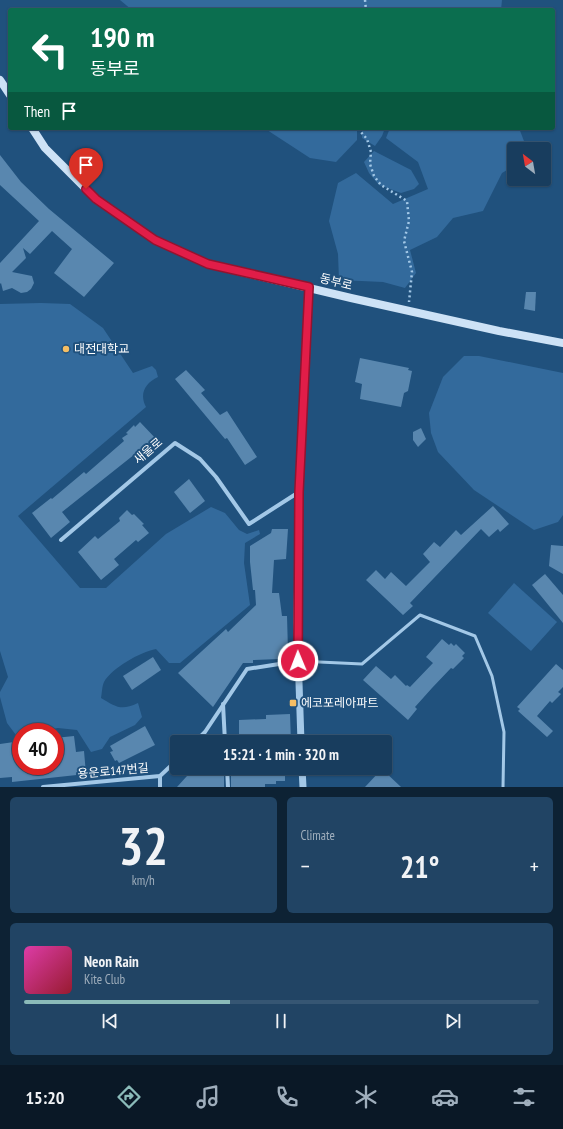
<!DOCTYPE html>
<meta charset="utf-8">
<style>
body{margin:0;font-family:"PT Sans Narrow","Noto Sans KR",sans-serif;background:#214464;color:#f1f3f6;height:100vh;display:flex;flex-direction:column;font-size:15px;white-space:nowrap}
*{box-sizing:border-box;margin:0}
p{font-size:13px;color:#9faebc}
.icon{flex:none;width:22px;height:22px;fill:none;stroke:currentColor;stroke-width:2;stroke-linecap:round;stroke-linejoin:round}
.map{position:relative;height:787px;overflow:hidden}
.sheet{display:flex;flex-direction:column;gap:10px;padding:10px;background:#0d2234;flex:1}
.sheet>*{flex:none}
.guide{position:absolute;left:8px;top:8px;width:547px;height:122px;border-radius:4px;box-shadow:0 1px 3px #0004,0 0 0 1px #365673;background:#0b6e4f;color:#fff;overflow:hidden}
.needle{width:26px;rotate:329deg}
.buttons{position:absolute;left:507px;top:142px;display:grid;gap:8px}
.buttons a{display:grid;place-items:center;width:44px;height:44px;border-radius:4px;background:#183d5e;box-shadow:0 1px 3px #0004,0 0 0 1px #365673;font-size:20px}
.speed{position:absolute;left:12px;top:723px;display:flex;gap:8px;font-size:20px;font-weight:700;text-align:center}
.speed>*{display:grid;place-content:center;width:52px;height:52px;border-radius:50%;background:#183d5e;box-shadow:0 1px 3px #0004,0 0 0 1px #365673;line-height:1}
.speed .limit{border:6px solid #d22;background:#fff;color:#111}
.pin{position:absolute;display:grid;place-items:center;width:34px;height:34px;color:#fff;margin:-41px -17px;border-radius:50% 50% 50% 0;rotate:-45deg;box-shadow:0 0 4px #0007}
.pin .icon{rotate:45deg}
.me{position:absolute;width:44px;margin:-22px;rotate:359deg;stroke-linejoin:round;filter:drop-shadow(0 0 3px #0008)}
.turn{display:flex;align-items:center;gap:14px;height:84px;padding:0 16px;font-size:18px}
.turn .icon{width:52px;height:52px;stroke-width:2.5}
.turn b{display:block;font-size:28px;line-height:34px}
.then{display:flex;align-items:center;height:38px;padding:0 16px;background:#0003;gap:8px;font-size:15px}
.big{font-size:30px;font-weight:700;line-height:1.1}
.sheet .card{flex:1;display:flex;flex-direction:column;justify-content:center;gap:6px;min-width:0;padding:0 14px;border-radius:6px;background:#214464}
.sheet .dial{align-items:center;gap:0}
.dial b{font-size:52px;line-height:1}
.song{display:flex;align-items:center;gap:12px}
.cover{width:48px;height:48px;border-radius:6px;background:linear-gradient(135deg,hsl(320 70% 55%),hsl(350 70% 35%))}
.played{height:4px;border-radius:2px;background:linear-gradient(90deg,#8bbbb9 40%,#365673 40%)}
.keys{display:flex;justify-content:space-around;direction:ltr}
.heat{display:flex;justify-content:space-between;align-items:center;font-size:22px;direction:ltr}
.sheet .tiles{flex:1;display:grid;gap:10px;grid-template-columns:1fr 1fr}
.card:last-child{grid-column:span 2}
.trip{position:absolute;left:170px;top:735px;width:222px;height:40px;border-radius:4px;background:#183d5e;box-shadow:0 1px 3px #0004,0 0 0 1px #365673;font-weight:700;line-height:40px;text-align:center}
.tab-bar{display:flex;height:64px;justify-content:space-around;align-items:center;background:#0a1826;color:#9faebc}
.tab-bar .icon{width:28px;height:28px}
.tab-bar .selected{color:#8bbbb9}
.tab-bar b{font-size:18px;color:#f1f3f6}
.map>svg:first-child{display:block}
.green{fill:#336a9c}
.building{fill:#5987af}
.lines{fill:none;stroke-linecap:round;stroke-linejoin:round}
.path{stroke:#a3c8e7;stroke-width:2.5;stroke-dasharray:2 3;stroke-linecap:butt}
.service{stroke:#a3c8e7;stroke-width:3}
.minor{stroke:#a3c8e7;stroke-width:4}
.tertiary{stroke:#a3c8e7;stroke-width:7}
.secondary{stroke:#cde2f6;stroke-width:8}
.route-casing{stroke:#92132f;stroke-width:10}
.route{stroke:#e11d48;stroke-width:7}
.poi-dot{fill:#f5be64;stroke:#20517d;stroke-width:1.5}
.labels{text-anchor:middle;stroke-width:4;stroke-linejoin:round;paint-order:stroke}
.street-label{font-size:12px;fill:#fff;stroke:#20517d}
.poi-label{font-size:12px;fill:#fff;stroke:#20517d;text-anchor:start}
</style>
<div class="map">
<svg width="563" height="787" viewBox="0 0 563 787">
<rect width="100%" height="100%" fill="#20517d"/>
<g class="green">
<polygon points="120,0 502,0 501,10 132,10"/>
<polygon points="264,128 357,128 357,140 336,162 310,158"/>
<polygon points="362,128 385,128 382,136 375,146 362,138"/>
<polygon points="390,128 519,128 527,149 514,149 514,166 502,173 483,211 453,218 437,237 410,250 416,273 405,288 383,282 339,280 338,254 329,221 338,183 356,173 393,204 428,189 418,162 386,138"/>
<polygon points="374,151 411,170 419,184 414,189 401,193 379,185 369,173 364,162"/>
<path d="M41 303 70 304 103 328 133 373 152 366 156 370 158 377C145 383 139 394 146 407L18 516 80 588H106L166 534 211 507 225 513 239 530 247 534 259 530 260 534 245 543 244 563 250 605 180 663H169L156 649C140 652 112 668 104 682 102 686 102 693 101 698 116 707 121 711 138 703L142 717 135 725 110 737 102 749 91 752 77 730 58 728 33 732H21V734L16 735 7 723 0 697V692L8 677 0 651V304Z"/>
<polygon points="464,356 479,356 563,373 563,515 558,522 534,530 474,490 438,452 431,433 429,413 443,377"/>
<polygon points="514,583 557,622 531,651 488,613"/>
</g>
<g class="building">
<polygon points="0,155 21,182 49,209 114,263 84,297 54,273 72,249 52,231 30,254 23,248 26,258 12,272 32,276 34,283 31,289 27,292 21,293 12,288 3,291 1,283 0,284 0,263 39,221 0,185"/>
<polygon points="526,292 536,292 535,311 524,309"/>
<polygon points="360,358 409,368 408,370 412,371 408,391 404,393 401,407 360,399 362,384 355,382"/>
<polygon points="186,370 205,390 201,393 220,415 227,411 257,457 245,465 227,438 225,439 175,379"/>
<polygon points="140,422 158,441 154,445 156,447 147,455 145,454 141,457 140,455 138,457 135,454 62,512 70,522 51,538 32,513 51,498 52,499 84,472 86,474 124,441 122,438 128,434 126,433 134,425 135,427"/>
<polygon points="421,428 426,439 418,447 413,440 413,432"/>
<polygon points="189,479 205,501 190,513 174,492"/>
<polygon points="493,506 509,524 500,532 498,529 489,537 481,529 410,603 413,606 403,615 366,580 376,570 385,579 391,572 406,586 430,562 423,554 434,542 440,547 456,530 461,535"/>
<polygon points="127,510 132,515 134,514 144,524 142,525 149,533 138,542 136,540 114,559 119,565 101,580 78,552 95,536 98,539 120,521 119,518"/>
<polygon points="272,529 288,529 286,559 274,560 272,593 279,593 282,616 287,616 288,651 279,659 253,660 253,663 243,663 213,707 178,673 226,629 228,632 256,605 255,590 253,590 250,562 250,546 271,533"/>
<polygon points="551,545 563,546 563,574 549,566"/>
<polygon points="545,574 563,595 563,623 532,585"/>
<polygon points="442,639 449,645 451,643 454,646 456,644 465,653 462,656 464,658 453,669 451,668 432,688 415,707 417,709 408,720 363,680 376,666 391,679 395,675 406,686 407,685 410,687 433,663 426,657"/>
<polygon points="153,657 161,670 132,690 123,676"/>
<polygon points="556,664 563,670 563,687 558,692 561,694 552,703 550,701 537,716 553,731 547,737 518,711 520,709 517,707"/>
<polygon points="290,714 291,742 264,742 264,737 249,737 250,735 239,735 239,720 266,719 266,715"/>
<polygon points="145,726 155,745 119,763 117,760 115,761 110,752 113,751 110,746"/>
<polygon points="74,736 76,752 84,751 86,774 12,782 12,777 0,778 0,744 21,741 21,766 55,766 55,738"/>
<polygon points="198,768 224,768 224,787 177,787 187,776 198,775"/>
<polygon points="231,768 285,768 285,781 276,781 276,784 265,784 265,787 231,787"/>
<polygon points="380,771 382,773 384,771 401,787 365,787"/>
</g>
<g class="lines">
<g class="path">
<polyline points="365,0 366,10"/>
<polyline points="360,128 360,131 367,139 371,152 370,164 374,176 381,185 407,201 409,221 404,241 412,272 409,302"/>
</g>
<polyline class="service" points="298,661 362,664 420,615 475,636 492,676 504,732 503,787"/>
<g class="minor">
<polyline points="61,540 175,443 200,459 216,477 249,524 299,492"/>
<polyline points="223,704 225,742"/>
<polyline points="195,742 205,732 247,669 298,661"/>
<polyline points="227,768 228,787"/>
<polyline points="160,776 160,787"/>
<polyline points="43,787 160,776 177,760"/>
</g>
<g class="tertiary">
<polyline points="301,742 297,623 299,492 309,287"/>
<polyline points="302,768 303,787"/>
</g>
<g class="secondary">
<polyline points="0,80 10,95"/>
<polyline points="32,128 45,148 96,199 155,240 208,264 351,298 499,331 563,343"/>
</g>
</g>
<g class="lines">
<g class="route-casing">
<polyline id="route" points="86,189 96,199 155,240 208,264 309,287 299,492 298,661"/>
</g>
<use href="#route" class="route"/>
</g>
<g class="poi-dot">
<circle cx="66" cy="349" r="4"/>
<rect x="289" y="699" width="8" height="8" rx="2"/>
</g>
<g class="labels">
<g class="street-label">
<text transform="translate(336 282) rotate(14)" y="4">동부로</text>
<text transform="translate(148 451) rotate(-40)" y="4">새울로</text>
<text transform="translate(113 771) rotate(-5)" y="4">용운로147번길</text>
</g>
<g class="poi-label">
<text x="74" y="353">대전대학교</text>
<text x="301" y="707">에코포레아파트</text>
</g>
</g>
</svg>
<div class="buttons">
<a><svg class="needle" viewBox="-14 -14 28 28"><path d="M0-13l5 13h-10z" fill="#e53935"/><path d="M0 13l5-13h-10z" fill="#9faebc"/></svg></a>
</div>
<div class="speed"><div class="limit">40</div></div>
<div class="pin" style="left:86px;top:189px;background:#d93025"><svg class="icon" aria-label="arrive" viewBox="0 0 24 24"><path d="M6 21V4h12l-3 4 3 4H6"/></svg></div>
<svg class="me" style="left:298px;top:661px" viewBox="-20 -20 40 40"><circle r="17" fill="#e11d48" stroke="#fff" stroke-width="3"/><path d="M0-11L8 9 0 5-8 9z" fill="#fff"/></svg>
<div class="trip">15:21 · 1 min · 320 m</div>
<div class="guide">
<div class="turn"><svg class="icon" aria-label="left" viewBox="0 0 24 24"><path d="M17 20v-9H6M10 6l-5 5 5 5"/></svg><div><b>190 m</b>동부로</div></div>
<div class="then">Then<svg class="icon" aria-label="arrive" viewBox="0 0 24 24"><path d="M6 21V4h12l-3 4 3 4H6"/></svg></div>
</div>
</div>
<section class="sheet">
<div class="tiles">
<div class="card dial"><b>32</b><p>km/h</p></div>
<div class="card"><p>Climate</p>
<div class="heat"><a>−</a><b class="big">21°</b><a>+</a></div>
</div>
<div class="card">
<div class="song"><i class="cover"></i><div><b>Neon Rain</b><p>Kite Club</p></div></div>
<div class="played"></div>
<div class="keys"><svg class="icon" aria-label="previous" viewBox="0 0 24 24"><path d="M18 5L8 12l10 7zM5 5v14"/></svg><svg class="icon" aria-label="pause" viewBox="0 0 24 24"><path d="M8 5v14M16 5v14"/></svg><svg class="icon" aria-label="next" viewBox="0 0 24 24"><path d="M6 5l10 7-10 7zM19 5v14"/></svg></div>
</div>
</div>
</section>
<nav class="tab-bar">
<b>15:20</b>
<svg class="icon selected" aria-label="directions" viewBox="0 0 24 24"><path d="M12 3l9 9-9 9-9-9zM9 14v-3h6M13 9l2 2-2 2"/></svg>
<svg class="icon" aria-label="music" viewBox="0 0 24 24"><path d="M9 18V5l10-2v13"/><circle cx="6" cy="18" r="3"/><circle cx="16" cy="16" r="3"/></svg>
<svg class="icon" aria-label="phone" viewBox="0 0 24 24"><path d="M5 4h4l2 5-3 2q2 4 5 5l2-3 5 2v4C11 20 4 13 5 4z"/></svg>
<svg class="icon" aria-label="climate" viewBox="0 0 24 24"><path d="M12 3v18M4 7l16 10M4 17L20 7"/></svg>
<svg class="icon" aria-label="car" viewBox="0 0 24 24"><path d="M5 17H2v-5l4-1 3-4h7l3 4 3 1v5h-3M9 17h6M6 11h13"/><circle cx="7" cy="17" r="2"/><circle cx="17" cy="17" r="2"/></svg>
<svg class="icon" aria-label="filters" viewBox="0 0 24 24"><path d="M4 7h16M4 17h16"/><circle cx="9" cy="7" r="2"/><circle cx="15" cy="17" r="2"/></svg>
</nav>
